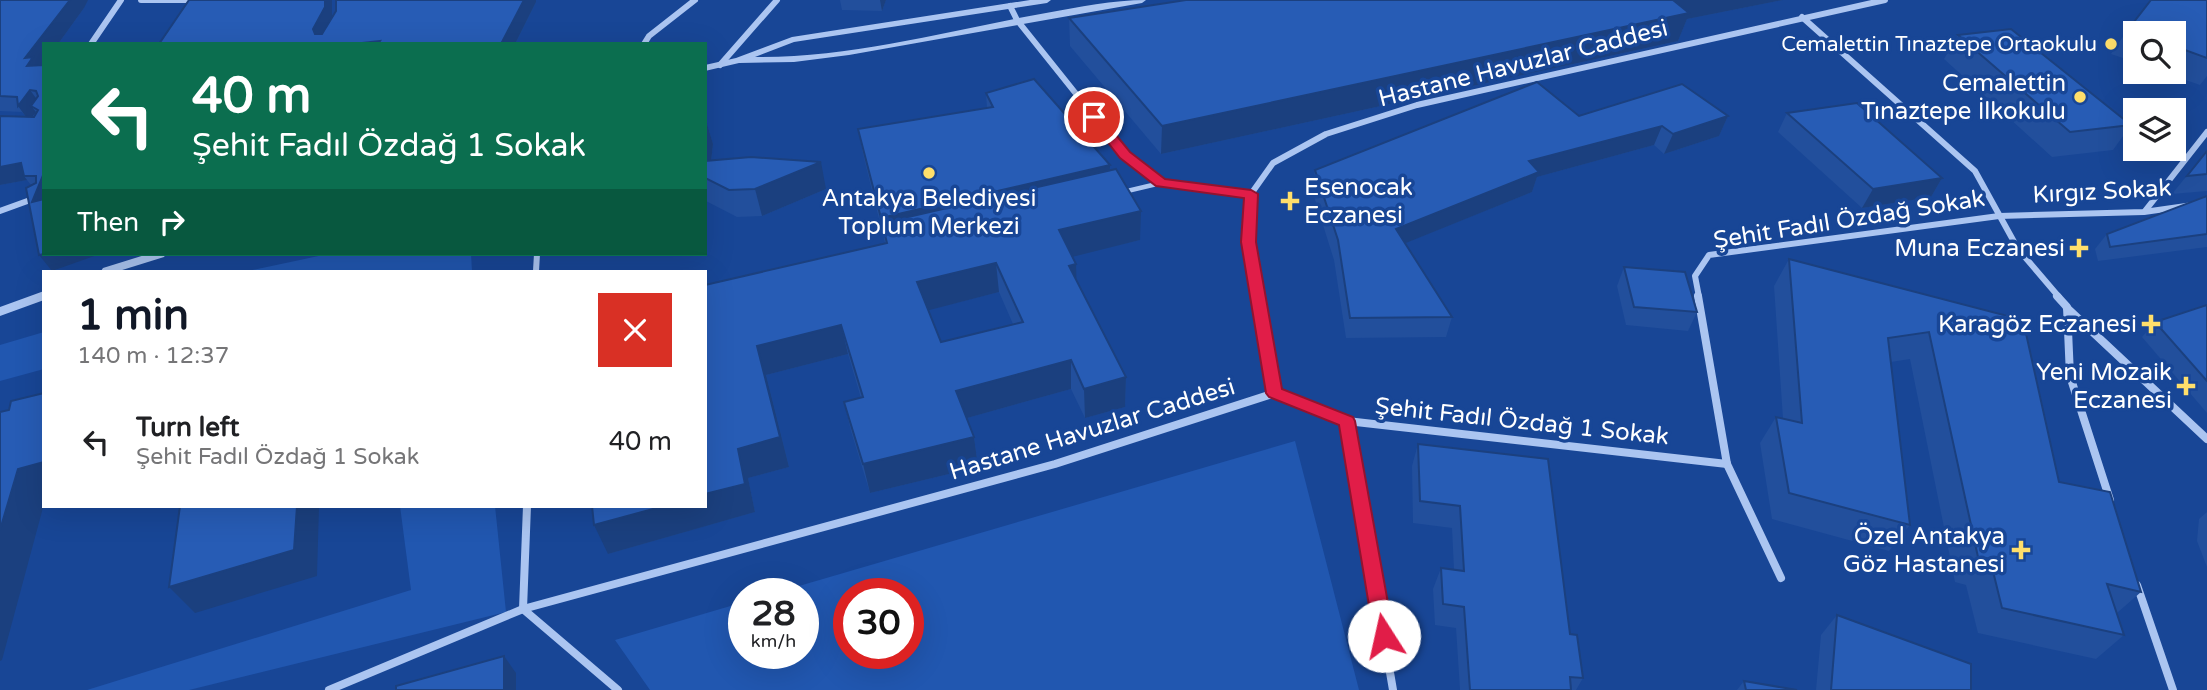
<!DOCTYPE html>
<html lang="en">
<head>
<meta charset="utf-8">
<style>
  :root { --surface:#fff; --page:#f2f2f2; --text:#202124; --muted:#757577; --accent:#111827 }
  body { margin:0; font-family:"Varela Round",sans-serif; background:var(--page); color:var(--text); height:100vh; display:flex; flex-direction:column; font-size:26px; white-space:nowrap }
  * { box-sizing:border-box; margin:0 }
  p { font-size:23px; color:var(--muted) }
  .icon { flex:none; width:38px; height:38px; fill:none; stroke:currentColor; stroke-width:2; stroke-linecap:round; stroke-linejoin:round }
  .map { position:relative; flex:1; overflow:hidden }
  .side { position:absolute; left:42px; top:270px; width:665px; height:238px; display:flex; flex-direction:column; background:var(--surface); border-radius:0px; box-shadow:0 7px 28px #0002 }
  .side>* { flex:none }
  .hud { position:absolute; left:42px; top:42px; width:665px; height:214px; border-radius:0px; box-shadow:0 7px 28px #0002; background:#0b6e4f; color:#fff; overflow:hidden }
  .tools { position:absolute; left:2123px; top:21px; display:grid; gap:14px }
  .tools a { display:grid; place-items:center; width:63px; height:63px; border-radius:0px; background:var(--surface); box-shadow:0 7px 28px #0002; font-size:35px }
  .speed { position:absolute; left:728px; top:578px; display:flex; gap:14px; font-size:35px; font-weight:700; text-align:center }
  .speed>* { display:grid; place-content:center; width:91px; height:91px; border-radius:50%; background:var(--surface); box-shadow:0 7px 28px #0002; line-height:1 }
  .speed small { font-size:18px; font-weight:400 }
  .speed .limit { border:10px solid #d22; background:#fff; color:#111 }
  .pin { position:absolute; display:grid; place-items:center; width:60px; height:60px; color:#fff; margin:-30px; border:4px solid #fff; border-radius:50%; box-shadow:0 2px 7px #0007 }
  .me { position:absolute; width:77px; margin:-38px; rotate:350deg; stroke-linejoin:round; filter:drop-shadow(0 0 5px #0008) }
  .turn { display:flex; align-items:center; gap:24px; height:147px; padding:0 35px; font-size:32px }
  .turn .icon { width:91px; height:91px; stroke-width:2.5 }
  .turn b { display:block; font-size:49px; line-height:60px }
  .then { display:flex; align-items:center; height:66px; padding:0 35px; background:#0003; gap:14px; font-size:26px }
  .round { display:grid; place-items:center; flex:none; width:74px; height:74px; border-radius:0px; background:var(--page) }
  .headline { display:flex; align-items:center; justify-content:space-between; height:119px; padding:0 35px }
  h1 { font-size:42px; font-weight:700; line-height:52px; color:var(--accent) }
  ul { padding:0; list-style:none }
  li { display:flex; align-items:center; gap:21px; height:105px; padding:0 35px }
  li div { flex:1 }
  li b { display:block; font-size:26px }
  li em { font-style:normal }
  .map>svg:first-child { display:block }
  .green { fill:#2157b0; fill-rule:evenodd }
  .lines { fill:none; stroke-linecap:round; stroke-linejoin:round }
  .service { stroke:#abc5f1; stroke-width:4.5 }
  .minor-far1 { stroke:#abc5f1; stroke-width:6 }
  .minor { stroke:#abc5f1; stroke-width:8 }
  .tertiary { fill:#abc5f1; fill-rule:evenodd }
  .wall { fill:#224f9c; fill-rule:evenodd }
  .shaded-wall { fill:#1b407f }
  .building { fill:#275cb5; stroke:#1b407f; stroke-width:2; fill-rule:evenodd }
  .route { fill:#e11d48; stroke:#92132f; stroke-width:2 }
  .poi-dot { fill:#ffdf6b; stroke:#184696; stroke-width:2.5 }
  .labels { text-anchor:middle; stroke-width:7; stroke-linejoin:round; paint-order:stroke }
  .far-poi-label { font-size:21px; fill:#fff; stroke:#184696; text-anchor:end }
  .street-label { font-size:24px; fill:#fff; stroke:#184696 }
  .poi-label { font-size:24px; fill:#fff; stroke:#184696; text-anchor:end }
</style>
</head>
<body>
<div class="map">
<svg width="2207" height="690" viewBox="0 0 2207 690">
  <rect width="100%" height="100%" fill="#184696"/>
  <g class="green">
    <polygon points="328,254 471,254 472,271 248,271"/>
    <polygon points="44,332 44,369 0,381 0,345"/>
    <path d="M1295 441 1359 690H650L615 640 744 602V653H803V593H775ZM849 593H908V653H849Z"/>
    <polygon points="400,506 495,506 506,612 189,690 87,690 411,590"/>
  </g>
  <g class="lines">
    <polyline class="service" points="1123,192 1161,183"/>
    <g class="minor-far1">
      <polyline points="141,0 196,0"/>
      <polyline points="1010,6 1017,20 1125,155 1161,183 1251,194"/>
      <polyline points="1802,17 1975,171 2018,249 2059,297"/>
      <polyline points="91,44 121,0"/>
      <polyline points="644,44 649,36 695,0"/>
      <polyline points="720,65 777,0"/>
      <polyline points="0,211 44,195"/>
      <polyline points="2145,211 2207,132"/>
      <polyline points="536,271 537,254"/>
      <polyline points="1258,297 1248,242 1251,194 1273,163 1326,134 1417,105 1885,0"/>
      <polyline points="1699,297 1695,276 1709,255 1999,216 2144,212 2207,203"/>
    </g>
    <g class="minor">
      <polyline points="1698,296 1727,464 1781,578"/>
      <polyline points="2057,296 2067,307 2070,376 2110,500"/>
      <polyline points="2067,308 2207,439"/>
      <polyline points="1275,393 1347,421 1727,464"/>
      <polyline points="1347,421 1393,690"/>
      <polyline points="2137,585 2173,690"/>
      <polyline points="523,609 618,690"/>
      <polyline points="523,609 527,506"/>
      <polyline points="329,690 523,609 1055,464 1275,393 1258,296"/>
    </g>
    <g class="tertiary">
      <path d="M1030 0H1051L1047 3 794 42 755 57C853 58 950 30 1046 13 1079 7 1113 0 1146 0L1142 3 849 55 794 62 739 63 705 71V65L736 58 792 37Z"/>
      <polygon points="148,254 166,254 164,257 119,271 101,271 103,268"/>
      <polygon points="44,291 44,300 0,316 0,307"/>
    </g>
  </g>
  <g class="wall">
    <polygon points="0,0 84,8 58,44 44,44 44,63 42,65 52,271 31,185 27,180 0,185 0,116 26,117 22,112 0,111"/>
    <polygon points="189,0 332,0 332,16 536,2 515,44 159,44"/>
    <polygon points="840,0 886,0 882,11 842,10"/>
    <polygon points="1186,0 1783,0 1687,19 1678,41 1161,154 1070,46 1069,18"/>
    <polygon points="2207,0 2207,76 2200,85 2162,72 2174,72 2174,33 2135,33 2135,62 2111,54 2127,31"/>
    <polygon points="1958,35 2131,125 2113,150 2052,157 1944,59"/>
    <path d="M986 93 1110 165 1109 171 1140 240 1072 256 1077 281 1126 377 1125 407 1085 418 1071 389 967 418 974 437 978 467 870 493 851 431 844 402 861 398 848 354 766 375 789 467 748 478 755 512 608 554 705 285 885 243 863 154 858 129 987 108ZM999 292 1013 324 941 342 928 310Z"/>
    <polygon points="1787,113 1942,178 1931,197 1862,208 1778,132"/>
    <polygon points="1579,116 1728,116 1719,136 1664,154 1654,145 1537,177 1532,192 1405,243 1452,317 1446,337 1346,338 1334,260 1312,190 1315,170"/>
    <polygon points="705,117 713,144 711,161 826,189 762,216 737,217 706,201 705,207"/>
    <polygon points="2207,151 2207,191 2172,194"/>
    <polygon points="2207,196 2207,247 2098,261 2095,249 2107,234"/>
    <polygon points="1789,259 2023,320 2059,482 2141,592 2117,613 2124,635 2096,659 1978,633 1966,585 1955,582 1910,359 1891,362 1910,525 1889,551 1772,519 1760,443 1776,417 1783,419 1774,286"/>
    <polygon points="1624,267 1697,312 1688,331 1626,325 1617,286"/>
    <polygon points="2207,305 2207,413 2142,337 2155,322"/>
    <polygon points="1418,444 1570,634 1583,678 1576,690 1460,690 1456,628 1435,625 1433,589 1441,568 1454,570 1452,528 1413,523 1412,466"/>
    <polygon points="2207,512 2207,567 2197,541 2199,519"/>
    <polygon points="1837,615 1971,690 1816,690 1821,635"/>
    <polygon points="1744,681 1797,690 1737,690"/>
  </g>
  <g class="shaded-wall">
    <polygon points="70,0 88,0 84,8 58,44 44,44 44,63 40,67 27,66 25,58"/>
    <polygon points="325,0 332,0 332,22 321,44 313,29"/>
    <polygon points="524,0 536,0 536,2 515,44 501,44"/>
    <polygon points="880,0 886,0 882,11"/>
    <polygon points="1668,0 1783,0 1687,19 1678,41 1161,154 1162,126"/>
    <polygon points="30,90 41,105 31,106 36,112 29,121 18,106"/>
    <polygon points="1728,116 1719,136 1664,154 1673,134"/>
    <polygon points="705,117 713,144 709,179 705,178"/>
    <polygon points="1662,126 1654,145 1537,177 1532,192 1391,249 1396,229 1529,161"/>
    <polygon points="821,162 826,189 762,216 755,189"/>
    <polygon points="21,163 24,176 27,180 0,185 0,167"/>
    <polygon points="1110,165 1109,190 882,223 885,243 881,218"/>
    <polygon points="44,173 44,217 32,202"/>
    <polygon points="1942,178 1931,197 1862,208 1873,189"/>
    <polygon points="1141,211 1140,240 1060,260 1059,230"/>
    <polygon points="44,254 100,254 52,271 39,255"/>
    <polygon points="996,263 999,292 922,312 917,282"/>
    <polygon points="1076,264 1077,294 1069,266"/>
    <polygon points="841,325 848,354 766,375 789,467 748,478 755,512 608,554 594,525 664,506 705,506 705,494 738,449 757,346"/>
    <polygon points="1071,360 1071,389 960,420 956,391"/>
    <polygon points="1126,377 1125,407 1085,418 1084,389"/>
    <polygon points="974,437 978,467 870,493 863,464"/>
    <polygon points="44,462 44,504 2,660 0,661 0,530 18,469"/>
    <polygon points="297,506 319,506 317,576 195,613 169,587"/>
    <polygon points="504,656 516,673 516,690 504,690"/>
  </g>
  <g class="building">
    <polygon points="0,0 70,0 25,58 33,57 27,66 44,65 44,173 32,202 44,199 44,254 39,255 26,188 36,183 36,176 24,176 21,163 0,167 0,116 34,117 38,110 31,106 38,96 36,91 30,90 18,106 17,97 0,96"/>
    <polygon points="189,0 325,0 325,7 313,29 315,34 322,34 336,11 336,0 524,0 501,44 378,44 380,41 353,44 159,44"/>
    <polygon points="1186,0 1673,0 1689,13 1162,126 1069,18"/>
    <polygon points="2151,0 2207,0 2207,58 2174,46 2174,33 2135,33 2127,31"/>
    <polygon points="2011,29 2131,125 2070,132 1958,35"/>
    <polygon points="1034,79 1110,165 881,218 858,129 993,107 986,93"/>
    <polygon points="1537,82 1579,116 1682,84 1728,116 1673,134 1662,126 1529,161 1539,172 1396,229 1452,317 1350,318 1338,240 1315,170"/>
    <polygon points="1857,103 1942,178 1873,189 1787,113"/>
    <polygon points="2207,151 2207,174 2187,176"/>
    <polygon points="751,157 821,162 755,189 729,190 705,178 705,161"/>
    <path d="M1116 169 1141 211 1059 230 1076 264 1069 266 1126 377 1084 389 1071 360 956 391 974 437 863 464 844 402 863 397 841 325 757 346 780 437 738 449 745 484 705 494V285L887 243 882 223ZM996 263 1023 322 941 342 917 282Z"/>
    <polygon points="2207,196 2207,234 2110,247 2107,234"/>
    <polygon points="1789,259 2023,320 2059,482 2110,492 2141,592 2107,584 2124,635 2002,608 1990,559 1978,557 1929,332 1888,338 1910,525 1789,493 1776,417 1802,423"/>
    <polygon points="1624,267 1685,272 1697,312 1634,307"/>
    <polygon points="2207,305 2207,381 2155,322"/>
    <polygon points="44,393 44,462 18,469 0,530 0,412 9,410 11,401"/>
    <polygon points="1418,444 1548,459 1570,634 1577,635 1583,678 1570,677 1571,690 1470,690 1464,607 1443,604 1441,568 1464,571 1460,506 1420,501"/>
    <polygon points="180,506 297,506 294,550 169,587"/>
    <polygon points="592,506 664,506 594,525"/>
    <polygon points="1837,615 1971,664 1971,690 1831,690"/>
    <polygon points="504,656 504,690 396,690 396,686"/>
    <polygon points="1744,681 1797,690 1746,690"/>
  </g>
  <polygon class="route" points="1094,113 1099,114 1130,152 1165,179 1251,190 1258,194 1256,242 1282,389 1353,417 1355,421 1394,636 1391,642 1384,645 1377,642 1374,636 1339,425 1269,397 1266,393 1241,242 1244,198 1156,186 1120,158 1088,117"/>
  <g class="poi-dot">
    <circle cx="2111" cy="44" r="7"/>
    <circle cx="2080" cy="97" r="7"/>
    <circle cx="929" cy="173" r="7"/>
    <path d="M1286.5 190.5h7v7h7v7h-7v7h-7v-7h-7v-7h7z"/>
    <path d="M2075.5 237.5h7v7h7v7h-7v7h-7v-7h-7v-7h7z"/>
    <path d="M2147.5 313.5h7v7h7v7h-7v7h-7v-7h-7v-7h7z"/>
    <path d="M2182.5 375.5h7v7h7v7h-7v7h-7v-7h-7v-7h7z"/>
    <path d="M2017.5 539.5h7v7h7v7h-7v7h-7v-7h-7v-7h7z"/>
  </g>
  <g class="labels">
    <g class="far-poi-label">
      <text x="2097" y="51">Cemalettin Tınaztepe Ortaokulu</text>
    </g>
    <g class="street-label">
      <text transform="translate(1523 63) rotate(-14)" y="8">Hastane Havuzlar Caddesi</text>
      <text transform="translate(2102 191) rotate(-3)" y="8">Kırgız Sokak</text>
      <text transform="translate(1849 219) rotate(-9)" y="8">Şehit Fadıl Özdağ Sokak</text>
      <text transform="translate(1522 421) rotate(6)" y="8">Şehit Fadıl Özdağ 1 Sokak</text>
      <text transform="translate(1092 429) rotate(-17)" y="8">Hastane Havuzlar Caddesi</text>
    </g>
    <g class="poi-label">
      <text x="2066" y="91">Cemalettin<tspan x="2066" dy="28">Tınaztepe İlkokulu</tspan></text>
      <text x="1304" y="195" text-anchor="start">Esenocak<tspan x="1304" dy="28">Eczanesi</tspan></text>
      <text x="929" y="206" text-anchor="middle">Antakya Belediyesi<tspan x="929" dy="28">Toplum Merkezi</tspan></text>
      <text x="2065" y="256">Muna Eczanesi</text>
      <text x="2137" y="332">Karagöz Eczanesi</text>
      <text x="2172" y="380">Yeni Mozaik<tspan x="2172" dy="28">Eczanesi</tspan></text>
      <text x="2005" y="544">Özel Antakya<tspan x="2005" dy="28">Göz Hastanesi</tspan></text>
    </g>
  </g>
</svg>
<div class="tools">
<a><svg class="icon" aria-label="search" viewBox="0 0 24 24"><circle cx="10" cy="10" r="6"/><path d="M15 15l6 6"/></svg></a>
<a><svg class="icon" aria-label="layers" viewBox="0 0 24 24"><path d="M12 4l9 5-9 5-9-5zM3 14l9 5 9-5"/></svg></a>
</div>
<div class="speed"><div>28<small>km/h</small></div><div class="limit">30</div></div>
<div class="pin" style="left:1094px;top:117px;background:#d93025"><svg class="icon" aria-label="arrive" viewBox="0 0 24 24"><path d="M6 21V4h12l-3 4 3 4H6"/></svg></div>
<svg class="me" style="left:1384px;top:636px" viewBox="-20 -20 40 40"><circle r="19" fill="#fff"/><path d="M0-13L10 11 0 6-10 11z" fill="#e11d48"/></svg>
<div class="hud">
<div class="turn"><svg class="icon" aria-label="left" viewBox="0 0 24 24"><path d="M17 20v-9H6M10 6l-5 5 5 5"/></svg><div><b>40 m</b>Şehit Fadıl Özdağ 1 Sokak</div></div>
<div class="then">Then<svg class="icon" aria-label="right" viewBox="0 0 24 24"><path d="M7 20v-9h11M14 6l5 5-5 5"/></svg></div>
</div>
<section class="side">
<div class="headline"><div><h1>1 min</h1><p>140 m · 12:37</p></div><a class="round" style="background:#d93025;color:#fff"><svg class="icon" aria-label="close" viewBox="0 0 24 24"><path d="M6 6l12 12M18 6L6 18"/></svg></a></div>
<ul>
<li><svg class="icon" aria-label="left" viewBox="0 0 24 24"><path d="M17 20v-9H6M10 6l-5 5 5 5"/></svg><div><b>Turn left</b><p>Şehit Fadıl Özdağ 1 Sokak</p></div><em>40 m</em></li>
</ul>
</section>
</div>
</body>
</html>
